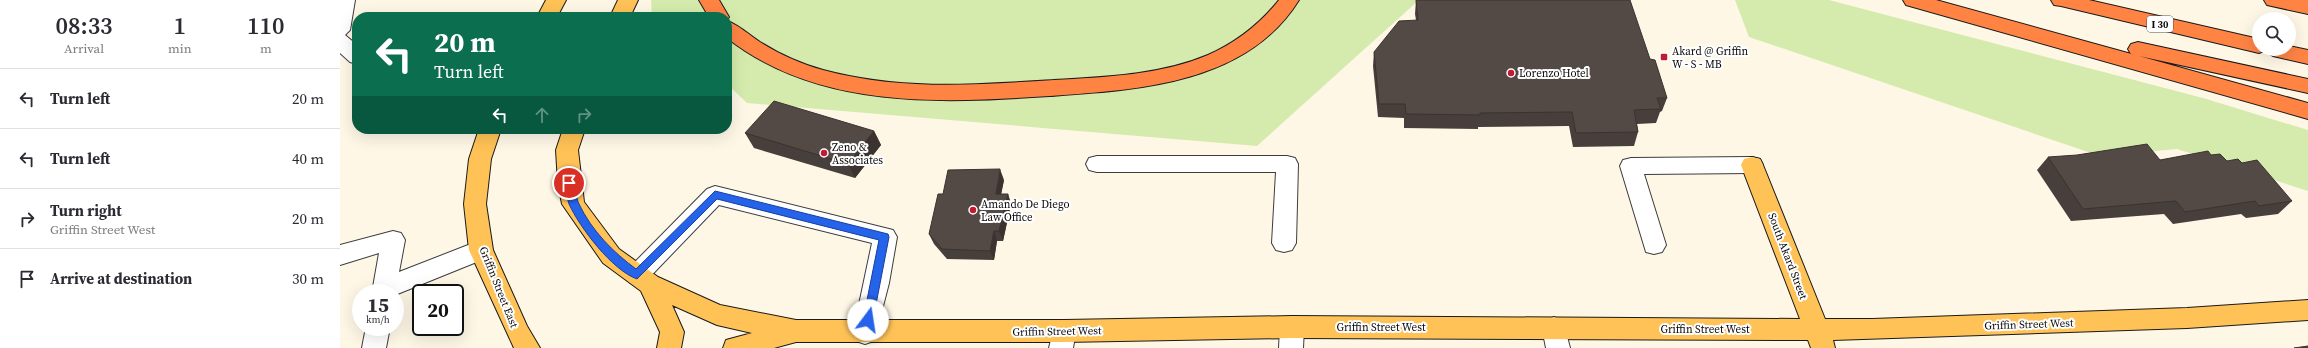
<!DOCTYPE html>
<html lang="en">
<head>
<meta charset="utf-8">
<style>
  :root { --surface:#fff; --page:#f7f7f7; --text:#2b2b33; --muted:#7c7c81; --line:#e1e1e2 }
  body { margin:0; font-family:"Source Serif 4",serif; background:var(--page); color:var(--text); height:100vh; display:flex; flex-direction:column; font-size:15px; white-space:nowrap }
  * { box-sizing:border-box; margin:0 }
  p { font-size:13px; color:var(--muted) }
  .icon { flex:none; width:22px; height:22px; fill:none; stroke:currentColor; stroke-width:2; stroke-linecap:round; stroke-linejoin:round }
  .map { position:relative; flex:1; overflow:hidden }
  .details { display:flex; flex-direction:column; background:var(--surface); width:340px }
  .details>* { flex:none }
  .top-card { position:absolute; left:12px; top:12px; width:380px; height:122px; border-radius:16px; box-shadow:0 4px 16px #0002; background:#0b6e4f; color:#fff; overflow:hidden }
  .fabs { position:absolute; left:1912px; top:12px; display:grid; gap:8px }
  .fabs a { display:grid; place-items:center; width:44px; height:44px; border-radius:50%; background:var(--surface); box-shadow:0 4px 16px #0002; font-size:20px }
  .speed { position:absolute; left:12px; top:284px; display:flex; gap:8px; font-size:20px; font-weight:700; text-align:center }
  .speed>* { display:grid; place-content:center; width:52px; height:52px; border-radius:50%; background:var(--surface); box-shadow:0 4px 16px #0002; line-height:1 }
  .speed small { font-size:10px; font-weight:400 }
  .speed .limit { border:2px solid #111; border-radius:6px; background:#fff; color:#111 }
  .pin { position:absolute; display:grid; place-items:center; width:34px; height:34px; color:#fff; margin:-17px; border:2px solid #fff; border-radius:50%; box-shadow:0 1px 4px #0007 }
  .me { position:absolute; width:44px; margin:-22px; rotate:14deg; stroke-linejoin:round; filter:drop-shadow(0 0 3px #0008) }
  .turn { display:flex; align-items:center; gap:14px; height:84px; padding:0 16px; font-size:18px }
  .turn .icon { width:52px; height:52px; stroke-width:2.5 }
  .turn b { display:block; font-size:28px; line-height:34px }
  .lanes { display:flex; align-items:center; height:38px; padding:0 16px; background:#0003; justify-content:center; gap:20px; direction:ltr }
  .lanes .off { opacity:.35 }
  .eta { display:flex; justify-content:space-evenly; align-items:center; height:68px; text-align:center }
  .eta b { font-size:24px; font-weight:600; line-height:28px }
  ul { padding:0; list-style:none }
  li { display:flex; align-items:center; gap:12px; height:60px; padding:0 16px; border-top:1px solid var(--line) }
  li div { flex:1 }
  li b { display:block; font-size:15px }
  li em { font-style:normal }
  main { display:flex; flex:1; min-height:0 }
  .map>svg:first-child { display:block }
  .green { fill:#d5ebad }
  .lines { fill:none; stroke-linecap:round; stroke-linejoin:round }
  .minor-casing { stroke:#3c3c3c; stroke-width:2 }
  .major-casing { stroke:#1a1a1a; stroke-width:2 }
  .highway-casing { stroke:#1a1a1a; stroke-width:2 }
  .minor { fill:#fff; fill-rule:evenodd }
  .major { fill:#ffc256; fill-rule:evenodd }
  .highway { fill:#ff8444; fill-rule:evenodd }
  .wall { fill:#473f3b }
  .shaded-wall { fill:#3a3330 }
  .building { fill:#534945; stroke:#3a3330 }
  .route { fill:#2563eb; stroke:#184099 }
  .poi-dot { fill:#c21935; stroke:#fff; stroke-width:1.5 }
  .labels { text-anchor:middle; stroke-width:4; stroke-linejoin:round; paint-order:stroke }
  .shield { fill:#fff; stroke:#535353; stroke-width:1 }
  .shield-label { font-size:10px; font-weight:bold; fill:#090909 }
  .poi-label { font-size:11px; fill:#090909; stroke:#fff; text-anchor:start }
  .street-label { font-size:11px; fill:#090909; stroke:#fff }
</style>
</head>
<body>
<main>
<section class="details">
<div class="eta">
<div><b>08:33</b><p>Arrival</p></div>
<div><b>1</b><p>min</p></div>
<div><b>110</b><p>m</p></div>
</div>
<ul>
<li><svg class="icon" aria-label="left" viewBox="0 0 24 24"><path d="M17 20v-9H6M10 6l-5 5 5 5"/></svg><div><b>Turn left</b></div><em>20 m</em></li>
<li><svg class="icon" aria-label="left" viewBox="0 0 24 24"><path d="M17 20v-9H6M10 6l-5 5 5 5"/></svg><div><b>Turn left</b></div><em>40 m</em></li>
<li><svg class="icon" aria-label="right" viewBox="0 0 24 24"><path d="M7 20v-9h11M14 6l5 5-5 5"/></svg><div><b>Turn right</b><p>Griffin Street West</p></div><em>20 m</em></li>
<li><svg class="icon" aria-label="arrive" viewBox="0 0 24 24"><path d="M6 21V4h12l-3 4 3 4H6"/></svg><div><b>Arrive at destination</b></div><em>30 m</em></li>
</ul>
</section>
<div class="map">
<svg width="1968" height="348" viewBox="0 0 1968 348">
  <rect width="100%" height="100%" fill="#fff7e6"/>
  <g class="green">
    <polygon points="311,0 1079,0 917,146 407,103 387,84 387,17 312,17"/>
    <polygon points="1395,0 1489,0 1863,98 1968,130 1968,191 1837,149 1760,156 1409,37"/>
  </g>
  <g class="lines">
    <g class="minor-casing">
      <g id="minor">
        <polygon points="0,0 15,0 10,30 5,35 17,45 17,64 10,62 0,53"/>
        <polygon points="757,156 947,156 955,158 958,164 956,243 952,250 944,252 936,250 932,243 936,172 757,172 749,170 746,164 749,158"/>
        <polygon points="1412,157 1420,159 1423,165 1420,171 1412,173 1304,174 1326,245 1322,252 1314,254 1306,252 1280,166 1283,160 1291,158"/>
        <polygon points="375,186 553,230 557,237 549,283 534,341 525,344 516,341 513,333 532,243 379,205 305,282 297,285 289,282 285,275 289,268 367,189"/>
        <polygon points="53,231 61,233 65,240 59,272 141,240 149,243 153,250 149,257 55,295 55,293 32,293 39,253 0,265 0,245"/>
        <polygon points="952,316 961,320 964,327 963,348 939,348 940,327 943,320"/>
        <polygon points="1214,317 1223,321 1230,348 1206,348 1202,328 1205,321"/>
        <polygon points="724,320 733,323 736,331 733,348 709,348 715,323"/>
        <polygon points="26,327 50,327 46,348 22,348"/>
      </g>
    </g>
    <g class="major-casing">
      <g id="major">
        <polygon points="206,0 226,0 217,17 197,17"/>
        <polygon points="278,0 298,0 290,17 270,17"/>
        <polygon points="139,129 161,129 151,159 146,204 153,250 187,326 200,348 174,348 129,250 124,204 129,159"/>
        <polygon points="223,129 245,129 238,150 244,202 279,249 318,277 380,305 456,320 724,320 952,316 1460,319 1401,165 1404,159 1412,157 1420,159 1423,165 1485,319 1532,319 1847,308 1968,300 1968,320 1847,328 1493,340 1495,348 1471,348 1468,340 952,338 724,342 456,342 434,348 383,348 386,340 412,333 377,325 332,305 344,332 341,348 317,348 320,332 301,291 263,263 222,204 218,183 216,150"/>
      </g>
    </g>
    <g class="highway-casing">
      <g id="highway">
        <polygon points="359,0 379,0 389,17 387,20 387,17 369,17"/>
        <path d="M939 0H959C907 84 798 90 710 96 601 103 479 110 387 38V21C399 25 409 35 420 42 439 54 461 64 483 70 562 91 634 85 714 80 765 77 821 75 868 55 897 42 919 25 939 0Z"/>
        <polygon points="1563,0 1596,0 1795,55 1791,54 1788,49 1791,44 1798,42 1968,79 1968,93 1799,56 1968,103 1968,119 1566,5"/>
        <polygon points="1711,0 1749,0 1919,39 1919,49 1949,49 1949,46 1968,50 1968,64 1933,56 1924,51 1919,53 1721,6 1714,5"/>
        <polygon points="1924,0 1968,0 1968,14 1927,5"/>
      </g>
    </g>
    <use href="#minor" class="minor"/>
    <use href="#major" class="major"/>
    <use href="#highway" class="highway"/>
  </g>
  <g class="wall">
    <polygon points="1076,0 1310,59 1327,98 1322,111 1320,112 1316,123 1297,124 1298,132 1294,146 1233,147 1229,126 1138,127 1138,129 1064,128 1064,118 1038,117 1033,66 1034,52 1076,20 1075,14"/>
    <polygon points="534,131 541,145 515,178 414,148 405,133"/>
    <polygon points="1871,155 1887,161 1952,201 1938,214 1906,218 1901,214 1833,224 1824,214 1731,221 1697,170 1708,157 1820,160"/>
    <polygon points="664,180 661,194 668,194 671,204 663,241 657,241 654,260 607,259 594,244 589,234"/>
  </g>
  <g class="shaded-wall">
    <polygon points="534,131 541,145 515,178 508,164"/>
    <polygon points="660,169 664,180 659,205 656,194"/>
    <polygon points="668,194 671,204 663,241 659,231"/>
    <polygon points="654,231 657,241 654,260 650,251"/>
  </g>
  <g class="building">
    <polygon points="1076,0 1290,0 1310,59 1315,60 1327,98 1317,98 1321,109 1294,110 1298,132 1236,133 1232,112 1140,113 1140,115 1066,114 1065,104 1039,104 1034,52 1059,21 1078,20"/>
    <polygon points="434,101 534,131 508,164 405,133"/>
    <polygon points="1807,144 1820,160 1868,151 1871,155 1880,154 1887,161 1898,159 1902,163 1917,160 1952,201 1919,206 1915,201 1845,212 1836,201 1743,209 1708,157 1737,155"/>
    <polygon points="660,169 656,194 668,194 659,231 654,231 650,251 602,249 589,234 598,194 603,194 608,170"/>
    <polygon points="1968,346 1968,348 1954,348"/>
  </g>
  <path class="route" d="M229 180C237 182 235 197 239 204 252 231 273 252 296 269L375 191 548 234 549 237 533 320 528 325 523 320 539 240 377 199 297 279C272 270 240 228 229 204 227 198 226 190 224 183Z"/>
  <g class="poi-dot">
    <rect x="1320" y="53" width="8" height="8" rx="2"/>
    <circle cx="1171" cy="73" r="4"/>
    <circle cx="484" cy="153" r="4"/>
    <circle cx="633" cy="210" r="4"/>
  </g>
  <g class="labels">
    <rect class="shield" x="1807" y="16" width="26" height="16" rx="3"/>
    <g class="shield-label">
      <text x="1820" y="28">I 30</text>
    </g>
    <g class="poi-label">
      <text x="1332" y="55">Akard @ Griffin<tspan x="1332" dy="13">W - S - MB</tspan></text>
      <text x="1179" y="77">Lorenzo Hotel</text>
      <text x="492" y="151">Zeno &amp;<tspan x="492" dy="13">Associates</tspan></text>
      <text x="641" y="208">Amando De Diego<tspan x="641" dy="13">Law Office</tspan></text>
    </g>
    <g class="street-label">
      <text transform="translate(1448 256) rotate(69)" y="4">South Akard Street</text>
      <text transform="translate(159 287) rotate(68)" y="4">Griffin Street East</text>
      <text transform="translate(1689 324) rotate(-2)" y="4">Griffin Street West</text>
      <text x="1041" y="331">Griffin Street West</text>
      <text x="1365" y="333">Griffin Street West</text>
      <text transform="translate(717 331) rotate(-1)" y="4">Griffin Street West</text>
    </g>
  </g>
</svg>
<div class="fabs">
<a><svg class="icon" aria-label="search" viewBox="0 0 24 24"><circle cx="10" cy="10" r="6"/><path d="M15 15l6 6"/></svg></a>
</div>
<div class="speed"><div>15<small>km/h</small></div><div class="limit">20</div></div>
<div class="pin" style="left:229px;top:183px;background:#d93025"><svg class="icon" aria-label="arrive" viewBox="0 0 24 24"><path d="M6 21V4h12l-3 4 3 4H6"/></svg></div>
<svg class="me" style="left:528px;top:320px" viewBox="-20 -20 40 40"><circle r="19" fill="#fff"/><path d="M0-13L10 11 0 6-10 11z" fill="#2563eb"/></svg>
<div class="top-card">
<div class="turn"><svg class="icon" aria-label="left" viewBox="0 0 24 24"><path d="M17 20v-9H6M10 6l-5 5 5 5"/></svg><div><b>20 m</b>Turn left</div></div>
<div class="lanes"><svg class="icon" aria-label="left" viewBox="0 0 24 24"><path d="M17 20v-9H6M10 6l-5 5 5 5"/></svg><svg class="icon off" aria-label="ahead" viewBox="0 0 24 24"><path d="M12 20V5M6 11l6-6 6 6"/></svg><svg class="icon off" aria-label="right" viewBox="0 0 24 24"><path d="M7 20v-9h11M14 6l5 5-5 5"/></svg></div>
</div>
</div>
</main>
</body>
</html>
